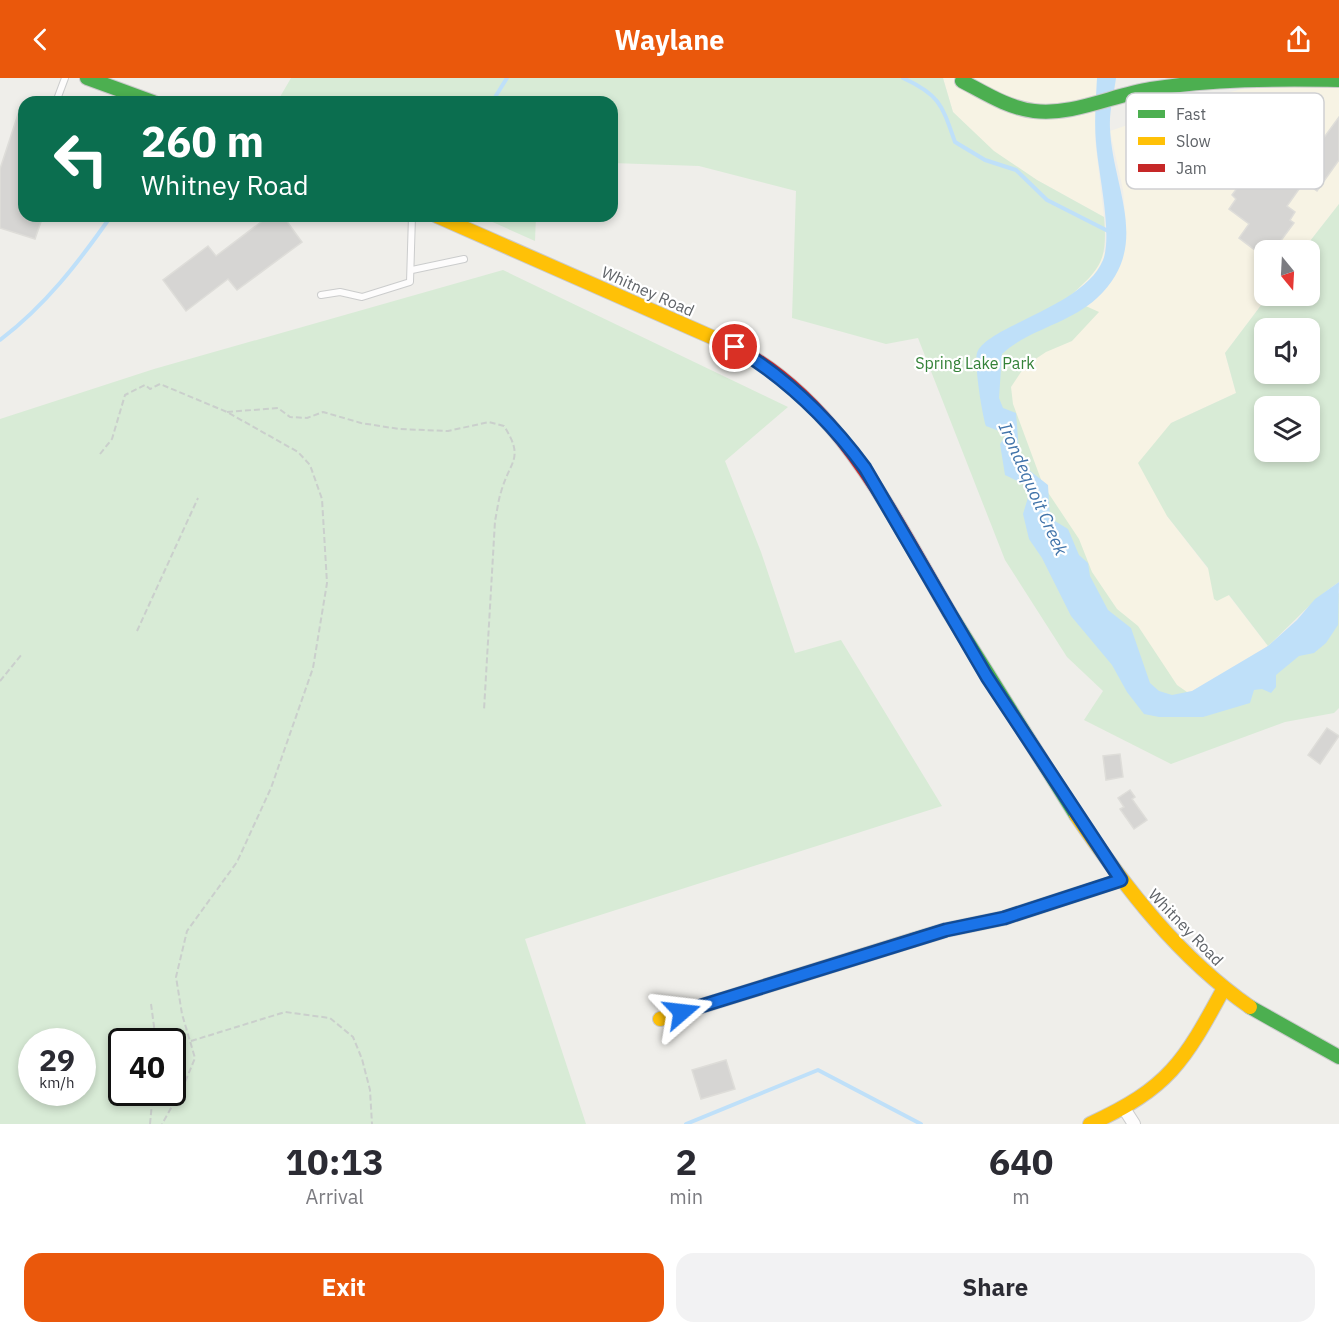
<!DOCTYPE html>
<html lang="en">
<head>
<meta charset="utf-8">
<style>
  :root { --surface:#fff; --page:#f2f2f3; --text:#2b2b33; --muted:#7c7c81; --accent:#ea580c }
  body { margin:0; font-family:"IBM Plex Sans",sans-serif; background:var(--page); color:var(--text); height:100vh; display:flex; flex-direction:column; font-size:22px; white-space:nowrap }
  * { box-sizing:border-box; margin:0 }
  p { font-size:20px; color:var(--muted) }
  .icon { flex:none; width:33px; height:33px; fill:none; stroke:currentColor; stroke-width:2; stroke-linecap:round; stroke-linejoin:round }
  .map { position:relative; height:1046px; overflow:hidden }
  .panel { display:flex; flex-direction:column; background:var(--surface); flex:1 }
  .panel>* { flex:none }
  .top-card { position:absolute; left:18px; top:18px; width:600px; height:126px; border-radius:18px; box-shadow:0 3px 9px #0003; background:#0b6e4f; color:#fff; overflow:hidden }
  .needle { width:39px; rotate:162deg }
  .controls { position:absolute; left:1254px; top:162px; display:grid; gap:12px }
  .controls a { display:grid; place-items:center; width:66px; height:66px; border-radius:12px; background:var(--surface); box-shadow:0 3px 9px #0003; font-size:30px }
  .speed { position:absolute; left:18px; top:950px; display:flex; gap:12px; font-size:30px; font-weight:700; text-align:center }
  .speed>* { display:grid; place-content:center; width:78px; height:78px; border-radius:50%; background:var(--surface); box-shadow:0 3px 9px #0003; line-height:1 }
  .speed small { font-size:15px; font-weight:400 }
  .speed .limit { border:3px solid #111; border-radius:9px; background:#fff; color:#111 }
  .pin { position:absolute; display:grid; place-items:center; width:51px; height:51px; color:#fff; margin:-26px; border:3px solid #fff; border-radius:50%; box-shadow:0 2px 6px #0007 }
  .me { position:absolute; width:66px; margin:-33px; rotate:73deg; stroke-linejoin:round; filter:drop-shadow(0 0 4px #0008) }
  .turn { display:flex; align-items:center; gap:21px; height:126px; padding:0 24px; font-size:27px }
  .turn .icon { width:78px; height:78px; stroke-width:2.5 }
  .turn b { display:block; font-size:42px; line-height:51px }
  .eta { display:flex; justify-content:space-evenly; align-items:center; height:102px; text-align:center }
  .eta b { font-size:36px; font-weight:700; line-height:42px }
  .action { display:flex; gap:12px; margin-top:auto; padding:12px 24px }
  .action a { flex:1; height:69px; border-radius:18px; background:var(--accent); color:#fff; font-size:24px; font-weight:700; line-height:69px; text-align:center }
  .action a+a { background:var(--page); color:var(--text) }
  header { display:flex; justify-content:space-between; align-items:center; height:78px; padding:0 24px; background:var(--accent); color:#fff; font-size:27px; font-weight:700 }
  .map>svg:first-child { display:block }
  .commercial { fill:#f7f3e4 }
  .green { fill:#d8ebd6; fill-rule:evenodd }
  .water { fill:#bfe0f9 }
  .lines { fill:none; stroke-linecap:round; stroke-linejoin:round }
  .stream { stroke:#bfe0f9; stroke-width:4 }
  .building { fill:#d6d5d3; stroke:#deddd9; stroke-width:1.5 }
  .lane-casing { stroke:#cbcccc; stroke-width:8 }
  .street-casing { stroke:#cbcccc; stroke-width:14 }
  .fast-casing { stroke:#cacacb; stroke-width:16 }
  .slow-casing { stroke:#cacacb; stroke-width:16 }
  .jam-casing { stroke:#cacacb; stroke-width:16 }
  .path { stroke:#cacfcc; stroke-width:2; stroke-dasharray:6 3; stroke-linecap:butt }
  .lane { stroke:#fdfcfc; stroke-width:6 }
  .street { stroke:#fdfcfc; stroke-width:12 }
  .fast { stroke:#4caf50; stroke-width:14 }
  .slow { stroke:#ffc107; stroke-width:14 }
  .jam { stroke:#c62828; stroke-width:14 }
  .route-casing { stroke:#114b97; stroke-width:15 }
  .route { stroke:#1a73e8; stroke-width:10 }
  .labels { text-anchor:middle; stroke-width:4.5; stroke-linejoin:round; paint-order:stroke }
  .street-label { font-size:16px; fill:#5f6368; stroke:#fff }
  .park-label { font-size:16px; fill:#348238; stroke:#fff }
  .water-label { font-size:18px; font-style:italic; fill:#4174aa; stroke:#fff }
  .key { fill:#fff; stroke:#cfd0d2; stroke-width:1.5 }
  .key-label { font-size:16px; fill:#5f6368 }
</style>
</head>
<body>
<header><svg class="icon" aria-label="back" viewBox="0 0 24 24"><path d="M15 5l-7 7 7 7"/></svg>Waylane<svg class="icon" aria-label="share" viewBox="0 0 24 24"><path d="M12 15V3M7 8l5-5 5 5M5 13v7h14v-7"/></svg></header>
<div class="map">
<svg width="1339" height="1046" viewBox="0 0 1339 1046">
  <rect width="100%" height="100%" fill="#efeeea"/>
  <g class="commercial">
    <polygon points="943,0 1097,0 1095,61 1104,139 1037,102 993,73 953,34"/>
    <polygon points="1339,0 1339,126 1303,172 1264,172 1264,218 1268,218 1225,275 1236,315 1171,345 1167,438 1268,568 1192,613 1172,617 1108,532 1032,393 1003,330 1000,306 1126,147 1123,112 1110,53 1203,21 1242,11 1302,8"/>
  </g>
  <g class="green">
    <path d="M291 0H943L953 34 994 73 1037 102 1104 139C1108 184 1100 191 1068 220L1099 234 1072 263 1046 274 1025 288 1011 309 1013 326 1043 407 1079 461 1092 494 1117 531 1138 548 1177 607 1197 621 1339 515V630L1334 635 1285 644 1171 686 1084 642 1103 613 1067 579 1005 482 918 260 886 266 792 240 796 113 699 88 612 85V24H277Z"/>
    <path d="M1339 126V504C1312 522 1292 546 1268 568L1229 517 1217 523 1214 521 1208 490 1167 438 1138 385 1171 345 1236 315 1225 275 1268 218H1310V172H1303ZM1264 250H1310V296H1264ZM1264 328H1310V374H1264Z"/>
    <polygon points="479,138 536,138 535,163"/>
    <path d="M503 192 788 329 725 383 761 474 795 575 841 562 942 728 525 861 586 1046H0V341L154 291ZM32 963H82V1014H32ZM122 963H172V1014H122Z"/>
  </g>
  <path class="water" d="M1097 0H1116C1114 16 1109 34 1110 50 1112 110 1153 168 1097 220 1069 246 1029 251 1002 276L999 320 1003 330 1016 335 1020 385 1048 407 1050 440 1068 451 1079 477 1088 485 1090 498 1108 532 1131 550 1150 605 1159 613 1172 617 1192 613 1268 568 1297 542 1315 521 1339 504 1338 547 1326 565 1314 575 1299 578 1276 597V609L1271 615 1262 611 1254 612 1250 625 1203 639H1159L1144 636 1127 614 1112 587 1071 538 1042 480 1029 461 1023 436 1030 413 1026 407 1005 397 1000 366 1005 359 1004 355 986 348C982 336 974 285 977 275 986 248 1084 229 1103 182 1113 157 1098 93 1096 64 1094 43 1096 21 1097 0Z"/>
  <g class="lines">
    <g class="stream">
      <path d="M903 0C940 17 942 27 955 64L985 82 1016 92 1047 122 1110 154"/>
      <polyline points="492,24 507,0"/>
      <path d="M0 262C45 228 79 184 111 138"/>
      <polyline points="686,1046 818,992 921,1046"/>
    </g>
  </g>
  <g class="building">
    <polygon points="22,24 24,138 43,138 35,161 0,150 0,91"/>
    <polygon points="1339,39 1339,82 1317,113 1304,104 1287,128 1295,134 1290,142 1294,145 1274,172 1264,172 1264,179 1239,160 1249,146 1229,131 1236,121 1232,117 1277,56 1299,72 1309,58 1320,65"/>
    <polygon points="269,138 283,138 302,164 237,212 228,201 186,233 163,202 208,168 216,178"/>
    <polygon points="1327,650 1339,658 1320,686 1308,677"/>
    <polygon points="1120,676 1123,699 1106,702 1103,678"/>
    <polygon points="1130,712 1135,719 1132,721 1147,742 1134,751 1120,731 1124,729 1118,720"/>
    <polygon points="726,982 735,1011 701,1021 692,992"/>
  </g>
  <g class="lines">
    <g class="lane-casing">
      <g id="lane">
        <polyline points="56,24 65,0"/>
        <polyline points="412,192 464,181"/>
        <polyline points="321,217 340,214 362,219 410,204 412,138"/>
      </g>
    </g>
    <g class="street-casing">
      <polyline id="street" points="1125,1032 1134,1046"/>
    </g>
    <g class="fast-casing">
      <g id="fast">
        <polyline points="87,0 153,24"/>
        <path d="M962 3C985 15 1008 30 1034 33 1072 38 1113 17 1151 11 1213 1 1276 1 1339 2"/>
        <polyline points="949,534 1076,737"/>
        <polyline points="913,862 946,852 1004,840 1121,802"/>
        <polyline points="1250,929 1339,979"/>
      </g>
    </g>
    <g class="slow-casing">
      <g id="slow">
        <polyline points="437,138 723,264"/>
        <path d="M1076 737C1125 809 1178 879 1250 929"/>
        <polyline points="660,941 913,862"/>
        <path d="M1090 1046C1169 1010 1184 984 1224 910"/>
      </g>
    </g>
    <g class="jam-casing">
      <path id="jam" d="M723 264C833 312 892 436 949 534"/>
    </g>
    <g class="path">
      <path d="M227 334 278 330 290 339 307 340 323 334 361 345 399 351 448 353 489 344 504 348C525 381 510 382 501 414 498 423 497 434 495 443L484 632"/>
      <polyline points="100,376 112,361 125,317 145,307 150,311 160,306 227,334 298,374 310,387 322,421 327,505 313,590 271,710 237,784 187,853 176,899 182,936 195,980 183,1009 162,1046"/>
      <polyline points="137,553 198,420"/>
      <polyline points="0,603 22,576"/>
      <polyline points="151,926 156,963"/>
      <polyline points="191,963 285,934 330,940 353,959 362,981 370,1012 372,1046"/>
      <polyline points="150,1046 153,1014"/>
    </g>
    <use href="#lane" class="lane"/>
    <use href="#street" class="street"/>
    <use href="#fast" class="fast"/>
    <use href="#slow" class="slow"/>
    <use href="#jam" class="jam"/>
  </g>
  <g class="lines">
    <g class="route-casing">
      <path id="route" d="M682 934 946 852 1004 840 1121 802 987 599 865 390C829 341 787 301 735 269"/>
    </g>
    <use href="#route" class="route"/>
  </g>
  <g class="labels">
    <g class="street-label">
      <text transform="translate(648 213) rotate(24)" y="6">Whitney Road</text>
      <text transform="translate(1186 849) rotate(46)" y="6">Whitney Road</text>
    </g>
    <g class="park-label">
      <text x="975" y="291">Spring Lake Park</text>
    </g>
    <g class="water-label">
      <text transform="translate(1033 411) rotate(66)" y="6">Irondequoit Creek</text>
    </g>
  </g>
  <rect x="1126" y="15" width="198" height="96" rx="9" class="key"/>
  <rect x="1138" y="32" width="27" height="8" fill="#4caf50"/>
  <rect x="1138" y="59" width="27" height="8" fill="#ffc107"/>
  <rect x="1138" y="86" width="27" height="8" fill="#c62828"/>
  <g class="key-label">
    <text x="1176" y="42">Fast</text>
    <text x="1176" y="69">Slow</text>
    <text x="1176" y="96">Jam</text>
  </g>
</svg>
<div class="controls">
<a><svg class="needle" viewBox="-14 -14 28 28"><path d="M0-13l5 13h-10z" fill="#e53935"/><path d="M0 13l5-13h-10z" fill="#7c7c81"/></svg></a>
<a><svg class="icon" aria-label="sound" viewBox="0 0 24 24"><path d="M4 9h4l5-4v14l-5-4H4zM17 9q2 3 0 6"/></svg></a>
<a><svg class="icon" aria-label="layers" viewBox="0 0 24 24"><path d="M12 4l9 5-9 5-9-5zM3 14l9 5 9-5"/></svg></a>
</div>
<div class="speed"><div>29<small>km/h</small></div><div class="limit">40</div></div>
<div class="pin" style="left:735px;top:269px;background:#d93025"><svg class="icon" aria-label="arrive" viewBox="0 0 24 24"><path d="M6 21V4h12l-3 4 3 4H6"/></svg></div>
<svg class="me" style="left:682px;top:934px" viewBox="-20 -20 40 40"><path d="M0-17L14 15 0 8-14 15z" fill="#1a73e8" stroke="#fff" stroke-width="4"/></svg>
<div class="top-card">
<div class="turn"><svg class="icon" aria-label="left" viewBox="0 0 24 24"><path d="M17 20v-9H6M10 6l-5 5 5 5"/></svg><div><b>260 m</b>Whitney Road</div></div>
</div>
</div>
<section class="panel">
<div class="eta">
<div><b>10:13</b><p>Arrival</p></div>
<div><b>2</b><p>min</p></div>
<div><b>640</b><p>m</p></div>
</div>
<div class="action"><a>Exit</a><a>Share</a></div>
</section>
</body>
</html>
